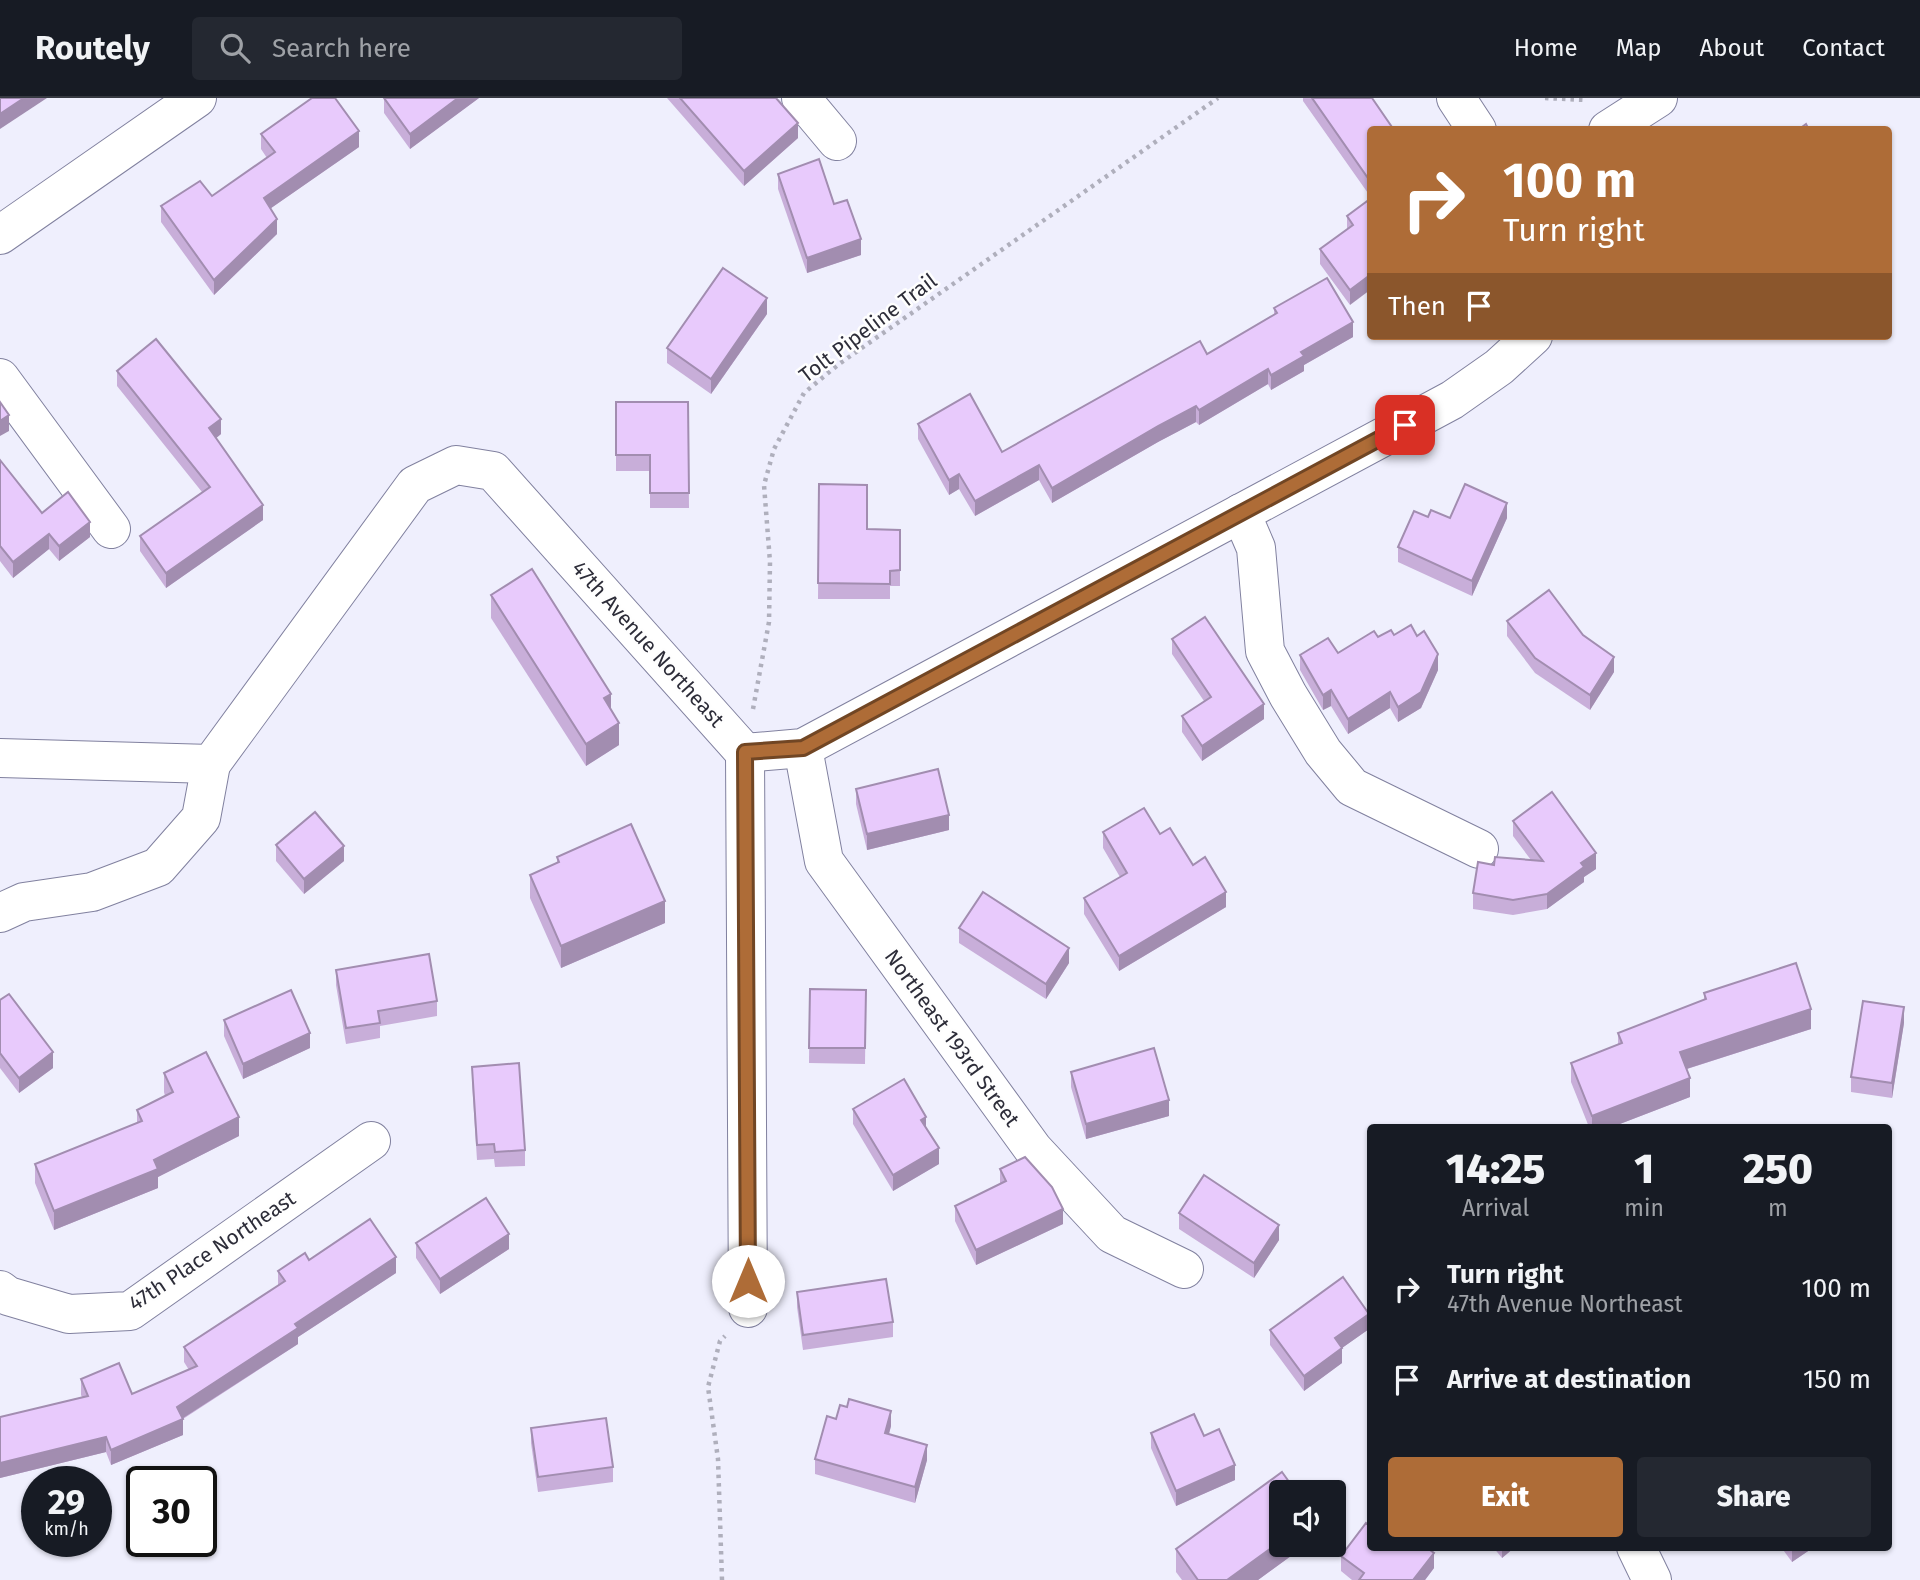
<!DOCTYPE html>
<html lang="en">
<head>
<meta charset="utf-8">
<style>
  :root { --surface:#171b24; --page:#242831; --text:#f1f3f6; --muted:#9ea1a6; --line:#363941; --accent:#ae6c37 }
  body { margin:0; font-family:"Fira Sans",sans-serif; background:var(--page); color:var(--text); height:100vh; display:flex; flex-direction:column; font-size:26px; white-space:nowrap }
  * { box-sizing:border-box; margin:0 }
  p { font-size:23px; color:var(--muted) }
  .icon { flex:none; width:38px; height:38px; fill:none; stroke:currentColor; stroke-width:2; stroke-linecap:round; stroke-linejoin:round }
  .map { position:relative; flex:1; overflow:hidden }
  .details { position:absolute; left:1367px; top:1026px; width:525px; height:427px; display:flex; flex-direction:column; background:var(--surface); border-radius:7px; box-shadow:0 2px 5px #0004 }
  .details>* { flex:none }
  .hud { position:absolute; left:1367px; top:28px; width:525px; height:214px; border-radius:7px; box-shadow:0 2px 5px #0004; background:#ae6c37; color:#fff; overflow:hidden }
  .fabs { position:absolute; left:1269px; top:1382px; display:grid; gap:14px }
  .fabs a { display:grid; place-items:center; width:77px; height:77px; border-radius:7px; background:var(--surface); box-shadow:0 2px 5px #0004; font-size:35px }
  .speed { position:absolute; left:21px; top:1368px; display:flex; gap:14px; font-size:35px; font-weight:700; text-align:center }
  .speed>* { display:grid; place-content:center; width:91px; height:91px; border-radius:50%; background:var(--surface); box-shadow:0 2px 5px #0004; line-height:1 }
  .speed small { font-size:18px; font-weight:400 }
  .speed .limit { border:4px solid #111; border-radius:10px; background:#fff; color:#111 }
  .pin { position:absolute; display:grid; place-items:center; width:60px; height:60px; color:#fff; margin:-30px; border-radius:14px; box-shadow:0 4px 10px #0006 }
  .me { position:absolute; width:77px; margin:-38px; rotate:0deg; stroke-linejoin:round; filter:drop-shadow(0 0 5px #0008) }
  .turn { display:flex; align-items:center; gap:24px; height:147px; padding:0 21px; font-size:32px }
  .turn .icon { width:91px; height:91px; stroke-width:2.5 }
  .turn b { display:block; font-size:49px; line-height:60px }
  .then { display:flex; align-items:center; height:66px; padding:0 21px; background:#0003; gap:14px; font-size:26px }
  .eta { display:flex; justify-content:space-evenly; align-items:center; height:119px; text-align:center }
  .eta b { font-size:42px; font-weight:800; line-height:49px }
  .action { display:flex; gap:14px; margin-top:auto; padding:14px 21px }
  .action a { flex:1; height:80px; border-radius:7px; background:var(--accent); color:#fff; font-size:28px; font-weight:800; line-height:80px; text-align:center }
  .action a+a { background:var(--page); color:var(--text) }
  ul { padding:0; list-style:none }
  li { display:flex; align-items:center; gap:21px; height:91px; padding:0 21px }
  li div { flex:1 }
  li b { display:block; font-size:26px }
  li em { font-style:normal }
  header { display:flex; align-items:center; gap:42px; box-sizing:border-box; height:98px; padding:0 35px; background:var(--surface); border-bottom:2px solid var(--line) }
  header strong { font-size:33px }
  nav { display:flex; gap:38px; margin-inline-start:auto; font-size:24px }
  .search { width:490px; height:63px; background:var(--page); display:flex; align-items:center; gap:18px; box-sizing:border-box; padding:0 24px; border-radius:7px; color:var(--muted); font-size:26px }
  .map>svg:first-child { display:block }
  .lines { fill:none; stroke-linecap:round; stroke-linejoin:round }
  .minor-casing { stroke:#81819f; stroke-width:40 }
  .path { stroke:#afafbc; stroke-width:4.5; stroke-dasharray:3.5 5; stroke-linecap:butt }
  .minor { stroke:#fff; stroke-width:38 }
  .wall { fill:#c8aed9 }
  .shaded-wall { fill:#a28db0 }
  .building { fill:#e8cafc; stroke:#a28db0; stroke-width:2 }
  .route-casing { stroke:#714624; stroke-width:18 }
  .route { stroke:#ae6c37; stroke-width:12 }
  .labels { text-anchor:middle; stroke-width:5; stroke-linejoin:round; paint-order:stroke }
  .street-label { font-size:21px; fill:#2d2d39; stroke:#fefefe }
</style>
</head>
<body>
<header>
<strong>Routely</strong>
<div class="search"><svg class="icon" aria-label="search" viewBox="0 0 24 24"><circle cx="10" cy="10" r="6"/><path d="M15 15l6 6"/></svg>Search here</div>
<nav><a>Home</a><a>Map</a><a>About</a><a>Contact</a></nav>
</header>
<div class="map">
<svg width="1920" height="1482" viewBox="0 0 1920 1482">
  <rect width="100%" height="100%" fill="#efeffd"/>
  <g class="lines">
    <g class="minor-casing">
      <g id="minor">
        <polyline points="801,0 837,43"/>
        <polyline points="1456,0 1477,32"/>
        <polyline points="1608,32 1658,0"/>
        <polyline points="0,137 197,0"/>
        <polyline points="0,280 111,431"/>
        <polyline points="1241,415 1256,450 1265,553 1288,597 1323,654 1352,689 1479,751"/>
        <polyline points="803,650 824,763 1033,1051 1112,1136 1184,1171"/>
        <polyline points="745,655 803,650 1452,302 1499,269 1533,238"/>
        <polyline points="745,655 748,1210"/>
        <polyline points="0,660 211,666 415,387 456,367 493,373 745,655"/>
        <polyline points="0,815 24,804 92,794 158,769 201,720 211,666"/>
        <polyline points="0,1192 8,1198 69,1216 130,1213 371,1043"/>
        <polyline points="1636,1449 1652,1482"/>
      </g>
    </g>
    <g class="path">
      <polyline points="1545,0 1585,2"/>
      <polyline points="753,611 769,524 770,464 764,387 774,351 804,295 839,266 1218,0"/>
      <polyline points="722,1482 718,1361 708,1289 720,1243 725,1238"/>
    </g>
    <use href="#minor" class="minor"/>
  </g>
  <g class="wall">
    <polygon points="384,0 479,0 410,51 384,15"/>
    <polygon points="667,0 776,0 798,40 744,88"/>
    <polygon points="1303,0 1372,0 1370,32 1370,98 1303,3"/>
    <polygon points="261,36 359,49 271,110 277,136 214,197 161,124 161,108 212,98 267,60 261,51"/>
    <polygon points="778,76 834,106 861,157 807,175 778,91"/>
    <polygon points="1370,101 1350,207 1320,166 1320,151 1347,132 1347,118"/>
    <polygon points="1274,210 1353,239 1304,267 1304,273 1271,292 1268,286 1199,327 1196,324 1158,344 1052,405 1039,382 975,418 959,391 949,397 918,341 918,326 1002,354 1207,256 1274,217"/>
    <polygon points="767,216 711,296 667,265 667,250"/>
    <polygon points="117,273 221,336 216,340 263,422 166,490 140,453 140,438 202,394 117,288"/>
    <polygon points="616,304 688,304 689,410 650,410 650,373 616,373"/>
    <polygon points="0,362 42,415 90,439 59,463 49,451 13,480 0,463"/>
    <polygon points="819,386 867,431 900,432 900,488 890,488 890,501 818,501"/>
    <polygon points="1428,419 1450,420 1507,420 1472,498 1398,464 1398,449"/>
    <polygon points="491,497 611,612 619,647 586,668 491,520"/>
    <polygon points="1507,523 1583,537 1614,574 1590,612 1535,575 1507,538"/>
    <polygon points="1394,537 1438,572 1421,610 1398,624 1390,610 1348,636 1331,608 1323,612 1300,572 1300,557 1338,555 1378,539"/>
    <polygon points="1172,541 1264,621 1202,663 1182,634 1182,618 1204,603 1172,556"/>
    <polygon points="856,691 949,732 867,752 856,706"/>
    <polygon points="1513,723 1596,771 1584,779 1584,784 1547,811 1513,817 1473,811 1473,795 1494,767 1531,762 1513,738"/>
    <polygon points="1103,734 1160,736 1193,767 1226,809 1119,873 1084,816 1084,800 1120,779 1103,750"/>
    <polygon points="276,747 344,763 304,796 276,763"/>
    <polygon points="557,759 665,825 561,870 530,800 530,777 557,765"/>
    <polygon points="959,830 1069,865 1046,901 959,845"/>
    <polygon points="336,872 437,903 437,918 380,928 380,940 346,946 336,887"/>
    <polygon points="810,891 866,892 865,966 809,965"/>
    <polygon points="1704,895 1811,931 1687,971 1690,999 1612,1029 1589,1029 1571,984 1571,965 1618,947 1618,935 1704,902"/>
    <polygon points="0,902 53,970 19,995 0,970"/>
    <polygon points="224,922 310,950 243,981 224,938"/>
    <polygon points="1904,925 1892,1000 1851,994 1851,979"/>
    <polygon points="472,969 525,1052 525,1068 495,1069 494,1061 477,1062 472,984"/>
    <polygon points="1071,974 1169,1018 1086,1041 1071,989"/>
    <polygon points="164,975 239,1038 158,1079 158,1090 54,1132 35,1085 35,1066 137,1025 137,1012 165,998 164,994"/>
    <polygon points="853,1011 926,1030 939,1066 893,1093 853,1026"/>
    <polygon points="1000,1071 1063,1126 976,1167 955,1123 955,1108 1000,1086"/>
    <polygon points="1179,1115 1279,1142 1254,1180 1179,1131"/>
    <polygon points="416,1145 509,1151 440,1196 416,1160"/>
    <polygon points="309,1162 396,1175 298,1239 298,1246 183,1321 183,1337 111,1367 106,1354 0,1380 0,1319 82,1299 81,1297 81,1281 132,1296 189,1272 184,1264 184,1249 278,1188 278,1173"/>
    <polygon points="797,1194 893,1224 893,1239 803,1252 797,1209"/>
    <polygon points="1369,1231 1342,1250 1342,1265 1304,1293 1270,1247 1270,1232"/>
    <polygon points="836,1321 891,1328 889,1336 927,1362 915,1405 815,1376 815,1361"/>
    <polygon points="531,1330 613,1369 613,1384 538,1394 531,1345"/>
    <polygon points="1151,1335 1204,1338 1235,1382 1176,1408 1151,1350"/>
    <polygon points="1306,1447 1258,1482 1182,1482 1176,1474 1176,1451"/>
    <polygon points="1370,1449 1434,1470 1425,1482 1352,1482 1341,1473 1341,1458"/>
    <polygon points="1493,1449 1515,1449 1502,1460"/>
    <polygon points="1781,1449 1814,1449 1792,1464"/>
  </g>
  <g class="shaded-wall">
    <polygon points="24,0 47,0 0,31 0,16"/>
    <polygon points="458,0 479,0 410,51 410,36"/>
    <polygon points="798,25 798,40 744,88 744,73"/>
    <polygon points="359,33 359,49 264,115 264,100"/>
    <polygon points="277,121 277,136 214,197 214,182"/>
    <polygon points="861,141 861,157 807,175 807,160"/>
    <polygon points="1370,177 1370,192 1350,207 1350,192"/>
    <polygon points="767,200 767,216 711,296 711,281"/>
    <polygon points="1353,224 1353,239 1304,267 1304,273 1271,292 1271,277 1301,254"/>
    <polygon points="1268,271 1268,286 1199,327 1199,312"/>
    <polygon points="1196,308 1196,324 1158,344 1052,405 1052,390 1158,328"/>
    <polygon points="9,317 9,333 0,338 0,323"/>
    <polygon points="221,321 221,336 209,346 209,330"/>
    <polygon points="1039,367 1039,382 975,418 975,403"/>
    <polygon points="959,376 959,391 949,397 949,382"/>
    <polygon points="1507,405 1507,420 1472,498 1472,483"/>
    <polygon points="263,407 263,422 166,490 166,475"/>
    <polygon points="90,424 90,439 59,463 59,448"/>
    <polygon points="49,436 49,451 13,480 13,464"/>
    <polygon points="1438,556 1438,572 1421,610 1398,624 1398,609"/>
    <polygon points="1614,559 1614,574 1590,612 1590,597"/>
    <polygon points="1331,592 1331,608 1323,612 1323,597"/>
    <polygon points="1390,594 1390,610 1348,636 1348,621"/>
    <polygon points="611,596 611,618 604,600"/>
    <polygon points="1264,606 1264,621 1202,663 1202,648"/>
    <polygon points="619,625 619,647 586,668 586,646"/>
    <polygon points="949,717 949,732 867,752 867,736"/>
    <polygon points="344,748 344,763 304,796 304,781"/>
    <polygon points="1596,755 1596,771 1584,779 1584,784 1547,811 1547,796 1581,765"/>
    <polygon points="1226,794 1226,809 1119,873 1119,858"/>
    <polygon points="665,803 665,825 561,870 561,848"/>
    <polygon points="1069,850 1069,865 1046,901 1046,886"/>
    <polygon points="1904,909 1904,925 1892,1000 1892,985"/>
    <polygon points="1811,911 1811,931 1680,973 1680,954"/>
    <polygon points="310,935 310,950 243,981 243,966"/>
    <polygon points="53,954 53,970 19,995 19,980"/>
    <polygon points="1690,980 1690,999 1612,1029 1592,1029 1592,1018"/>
    <polygon points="1169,1002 1169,1018 1086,1041 1086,1026"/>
    <polygon points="239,1019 239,1038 158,1079 158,1090 54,1132 54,1113"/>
    <polygon points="926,1019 926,1034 921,1022"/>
    <polygon points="939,1050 939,1066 893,1093 893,1077"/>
    <polygon points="1063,1111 1063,1126 976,1167 976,1152"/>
    <polygon points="1279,1127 1279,1142 1254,1180 1254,1165"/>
    <polygon points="509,1136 509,1151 440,1196 440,1181"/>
    <polygon points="396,1159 396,1175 298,1239 298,1246 180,1322 183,1321 183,1337 111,1367 111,1352 177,1309 295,1226"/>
    <polygon points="1369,1216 1369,1231 1342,1250 1342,1265 1304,1293 1304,1278 1335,1240"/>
    <polygon points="891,1313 891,1328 885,1350 885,1335"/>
    <polygon points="106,1339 106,1354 0,1380 0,1365"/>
    <polygon points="927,1347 927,1362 915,1405 915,1389"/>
    <polygon points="1235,1367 1235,1382 1176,1408 1176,1393"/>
    <polygon points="1281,1443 1281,1447 1306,1447 1258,1482 1227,1482"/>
    <polygon points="1502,1449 1515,1449 1502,1460"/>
    <polygon points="1792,1449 1814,1449 1792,1464"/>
    <polygon points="1434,1455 1434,1470 1425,1482 1413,1482"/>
  </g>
  <g class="building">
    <polygon points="0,0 24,0 0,16"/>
    <polygon points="312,0 335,0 359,33 264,100 277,121 214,182 161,108 200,83 212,98 275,54 261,36"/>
    <polygon points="384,0 458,0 410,36"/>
    <polygon points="680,0 776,0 798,25 744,73"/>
    <polygon points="1312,0 1372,0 1394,32 1370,32 1370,83"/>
    <polygon points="1806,26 1809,32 1798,32"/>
    <polygon points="819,61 834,106 847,102 861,141 807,160 778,76"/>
    <polygon points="1370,101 1370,177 1350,192 1320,151 1353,127 1347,118"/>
    <polygon points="723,170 767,200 711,281 667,250"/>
    <polygon points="1327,180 1353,224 1301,254 1304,258 1271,277 1268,271 1199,312 1196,308 1158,328 1052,390 1039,367 975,403 959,376 949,382 918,326 970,296 1002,354 1200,243 1207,256 1277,215 1274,210"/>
    <polygon points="156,241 221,321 209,330 263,407 166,475 140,438 210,389 117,273"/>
    <polygon points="0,304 9,317 0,323"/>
    <polygon points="616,304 688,304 689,395 650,395 650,357 616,357"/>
    <polygon points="0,362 42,415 68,394 90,424 59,448 49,436 13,464 0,448"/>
    <polygon points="819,386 867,387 867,431 900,432 900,472 890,473 890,486 818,485"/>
    <polygon points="1465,386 1507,405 1472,483 1398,449 1414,413 1428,419 1431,412 1450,420"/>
    <polygon points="532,471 611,596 604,600 619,625 586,646 491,497"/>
    <polygon points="1549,492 1583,537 1614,559 1590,597 1535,560 1507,523"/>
    <polygon points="1205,519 1264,606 1202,648 1182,618 1211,599 1172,541"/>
    <polygon points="1411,527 1417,538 1424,533 1438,556 1421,594 1398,609 1390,594 1348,621 1331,592 1323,597 1300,557 1328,540 1338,555 1374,533 1378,539 1391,532 1394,537"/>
    <polygon points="938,671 949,717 867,736 856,691"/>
    <polygon points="1552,694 1596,755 1581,765 1584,769 1547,796 1513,802 1473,795 1478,764 1494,767 1495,759 1543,763 1513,723"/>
    <polygon points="1144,710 1160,736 1170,730 1193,767 1205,759 1226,794 1119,858 1084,800 1127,775 1103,734"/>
    <polygon points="315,714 344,748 304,781 276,747"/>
    <polygon points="631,726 665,803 561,848 530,777 559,764 557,759"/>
    <polygon points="983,794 1069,850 1046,886 959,830"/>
    <polygon points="429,856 437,903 378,913 380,925 346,930 336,872"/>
    <polygon points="1796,865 1811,911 1680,954 1690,980 1592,1018 1571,965 1622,945 1618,935 1706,901 1704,895"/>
    <polygon points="810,891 866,892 865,950 809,950"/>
    <polygon points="291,892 310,935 243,966 224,922"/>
    <polygon points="9,896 53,954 19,980 0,955 0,902"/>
    <polygon points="1863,903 1904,909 1892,985 1851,979"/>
    <polygon points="1154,950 1169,1002 1086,1026 1071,974"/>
    <polygon points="206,954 239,1019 154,1062 158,1071 54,1113 35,1066 142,1023 137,1012 173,994 164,975"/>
    <polygon points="519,965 525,1052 495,1054 494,1046 477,1047 472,969"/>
    <polygon points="904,981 926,1019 921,1022 939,1050 893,1077 853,1011"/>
    <polygon points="1025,1059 1052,1089 1063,1111 976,1152 955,1108 1006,1083 1000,1071"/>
    <polygon points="1204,1077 1279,1127 1254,1165 1179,1115"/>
    <polygon points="486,1100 509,1136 440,1181 416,1145"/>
    <polygon points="370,1121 396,1159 295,1226 298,1230 177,1309 183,1321 111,1352 106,1339 0,1365 0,1319 88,1298 81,1281 119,1265 132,1296 197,1268 184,1249 285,1183 278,1173 305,1155 309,1162"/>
    <polygon points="1343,1179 1369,1216 1335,1240 1342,1250 1304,1278 1270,1232"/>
    <polygon points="886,1181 893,1224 803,1237 797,1194"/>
    <polygon points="849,1301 891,1313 885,1335 927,1347 915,1389 815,1361 827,1318 836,1321 840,1307 847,1309"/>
    <polygon points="1194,1316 1204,1338 1219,1331 1235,1367 1176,1393 1151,1335"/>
    <polygon points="606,1320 613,1369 538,1379 531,1330"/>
    <polygon points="1282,1374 1297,1395 1281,1395 1281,1443 1227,1482 1198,1482 1176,1451"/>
    <polygon points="1366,1425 1370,1428 1370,1449 1426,1449 1434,1455 1413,1482 1359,1482 1364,1475 1341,1458"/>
  </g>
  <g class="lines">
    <g class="route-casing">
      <polyline id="route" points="748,1183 745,654 803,650 1405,327"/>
    </g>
    <use href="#route" class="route"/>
  </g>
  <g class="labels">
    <g class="street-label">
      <text transform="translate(868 230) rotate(-37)" y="7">Tolt Pipeline Trail</text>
      <text transform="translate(648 546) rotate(48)" y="7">47th Avenue Northeast</text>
      <text transform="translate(952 940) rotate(54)" y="7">Northeast 193rd Street</text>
      <text transform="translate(212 1153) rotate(-34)" y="7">47th Place Northeast</text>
    </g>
  </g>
</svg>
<div class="fabs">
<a><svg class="icon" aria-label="sound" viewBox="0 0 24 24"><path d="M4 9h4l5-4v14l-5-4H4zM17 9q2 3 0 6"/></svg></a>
</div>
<div class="speed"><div>29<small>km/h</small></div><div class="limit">30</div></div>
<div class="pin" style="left:1405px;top:327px;background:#d93025"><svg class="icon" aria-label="arrive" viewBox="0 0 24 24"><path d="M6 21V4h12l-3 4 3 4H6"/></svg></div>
<svg class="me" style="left:748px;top:1183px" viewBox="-20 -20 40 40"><circle r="19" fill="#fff"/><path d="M0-13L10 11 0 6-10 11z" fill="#ae6c37"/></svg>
<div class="hud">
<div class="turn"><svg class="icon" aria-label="right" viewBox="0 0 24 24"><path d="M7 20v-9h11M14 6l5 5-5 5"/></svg><div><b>100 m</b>Turn right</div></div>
<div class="then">Then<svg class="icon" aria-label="arrive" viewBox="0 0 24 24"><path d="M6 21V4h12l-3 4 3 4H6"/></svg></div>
</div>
<section class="details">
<div class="eta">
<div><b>14:25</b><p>Arrival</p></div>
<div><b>1</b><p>min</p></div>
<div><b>250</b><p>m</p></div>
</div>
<ul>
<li><svg class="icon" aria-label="right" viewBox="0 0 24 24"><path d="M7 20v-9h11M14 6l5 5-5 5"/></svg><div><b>Turn right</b><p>47th Avenue Northeast</p></div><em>100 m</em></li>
<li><svg class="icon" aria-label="arrive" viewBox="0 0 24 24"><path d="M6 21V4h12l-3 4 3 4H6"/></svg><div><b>Arrive at destination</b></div><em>150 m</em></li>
</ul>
<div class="action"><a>Exit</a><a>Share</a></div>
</section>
</div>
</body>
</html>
